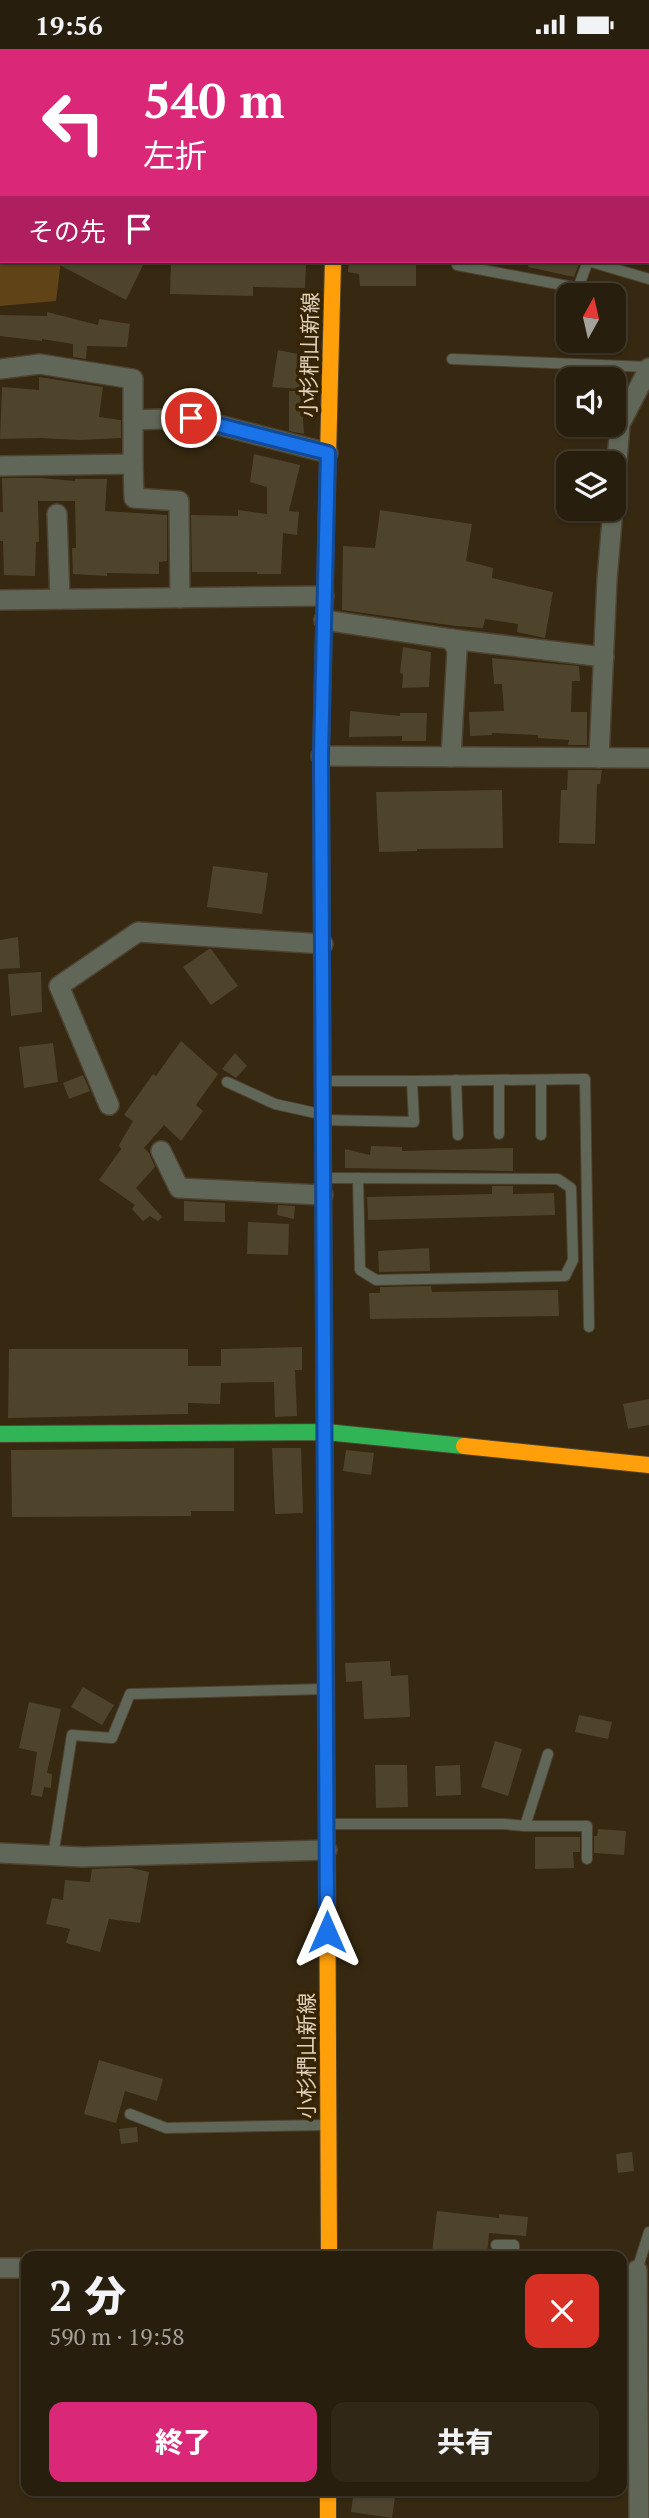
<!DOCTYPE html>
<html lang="ja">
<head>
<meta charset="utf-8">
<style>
  :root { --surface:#281e0d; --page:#302716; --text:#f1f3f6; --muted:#a5a29d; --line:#443c2e; --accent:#db2777 }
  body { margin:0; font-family:"PT Serif","Noto Sans JP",serif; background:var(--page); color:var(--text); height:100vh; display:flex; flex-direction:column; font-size:26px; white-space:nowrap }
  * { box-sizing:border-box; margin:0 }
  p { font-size:23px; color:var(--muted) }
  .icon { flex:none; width:38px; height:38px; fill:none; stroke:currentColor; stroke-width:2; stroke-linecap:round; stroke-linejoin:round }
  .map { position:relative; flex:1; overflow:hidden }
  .sheet { position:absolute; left:21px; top:2202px; width:606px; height:245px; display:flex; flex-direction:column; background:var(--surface); border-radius:14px; box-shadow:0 2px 5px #0004,0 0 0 2px var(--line) }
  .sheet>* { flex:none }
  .guide { position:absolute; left:0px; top:0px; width:649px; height:214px; box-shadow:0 2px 5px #0004,0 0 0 2px var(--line); background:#db2777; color:#fff; overflow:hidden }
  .needle { width:46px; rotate:8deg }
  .tools { position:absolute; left:556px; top:234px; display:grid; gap:14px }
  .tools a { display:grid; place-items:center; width:70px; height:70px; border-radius:14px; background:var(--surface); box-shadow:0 2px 5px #0004,0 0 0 2px var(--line); font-size:35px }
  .pin { position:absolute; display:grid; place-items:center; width:60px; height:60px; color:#fff; margin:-30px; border:4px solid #fff; border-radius:50%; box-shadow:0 2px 7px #0007 }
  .me { position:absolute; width:77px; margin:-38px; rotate:0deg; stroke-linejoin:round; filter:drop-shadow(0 0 5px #0008) }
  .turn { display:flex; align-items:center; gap:24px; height:147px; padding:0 28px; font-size:32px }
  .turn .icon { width:91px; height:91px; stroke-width:2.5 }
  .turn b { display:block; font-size:49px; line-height:60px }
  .then { display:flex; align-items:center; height:66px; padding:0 28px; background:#0003; gap:14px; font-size:26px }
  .round { display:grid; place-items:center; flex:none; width:74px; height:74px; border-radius:14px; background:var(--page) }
  .summary { display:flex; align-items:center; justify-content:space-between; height:119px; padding:0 28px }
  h1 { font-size:42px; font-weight:800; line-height:52px }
  .action { display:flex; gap:14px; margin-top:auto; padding:14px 28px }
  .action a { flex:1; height:80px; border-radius:14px; background:var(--accent); color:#fff; font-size:28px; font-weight:800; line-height:80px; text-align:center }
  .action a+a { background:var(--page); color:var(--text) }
  .status { display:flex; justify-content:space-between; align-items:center; height:49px; padding:0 35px; background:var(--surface); direction:ltr }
  .status svg { height:19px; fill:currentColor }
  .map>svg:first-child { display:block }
  .green { fill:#604417 }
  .building { fill:#4e442c }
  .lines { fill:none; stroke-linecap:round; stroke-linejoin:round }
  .lane-casing { stroke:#4e4230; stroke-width:12 }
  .street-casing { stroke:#4e4230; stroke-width:22 }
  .fast-casing { stroke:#4e4230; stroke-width:18 }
  .slow-casing { stroke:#4e4230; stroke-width:18 }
  .jam-casing { stroke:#4e4230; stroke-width:18 }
  .lane { stroke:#616758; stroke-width:10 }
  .street { stroke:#616758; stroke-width:19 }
  .fast { stroke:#30b455; stroke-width:16 }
  .slow { stroke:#ff9f0a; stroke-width:16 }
  .jam { stroke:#e5322d; stroke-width:16 }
  .route-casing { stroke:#114b97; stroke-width:18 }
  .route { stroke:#1a73e8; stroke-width:12 }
  .labels { text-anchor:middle; stroke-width:7; stroke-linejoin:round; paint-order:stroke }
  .street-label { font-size:21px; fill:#e2d2be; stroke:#372405 }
</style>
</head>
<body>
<div class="status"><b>19:56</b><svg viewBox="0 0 49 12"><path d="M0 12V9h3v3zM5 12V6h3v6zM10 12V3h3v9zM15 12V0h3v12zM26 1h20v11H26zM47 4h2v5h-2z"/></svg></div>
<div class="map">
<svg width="649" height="2469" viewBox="0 0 649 2469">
  <rect width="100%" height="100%" fill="#362811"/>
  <polygon class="green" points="0,146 2,212 61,212 56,252 0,257"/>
  <g class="building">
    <polygon points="52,212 145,212 126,251"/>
    <polygon points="171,212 306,212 305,239 253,238 253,247 170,245"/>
    <polygon points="349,212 407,212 416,214 416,237 360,237 359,225 348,223"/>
    <polygon points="529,212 580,212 574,228 528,218"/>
    <polygon points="47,263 98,276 99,270 130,275 127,298 87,297 86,310 73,308 73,295 42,290 42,292 0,287 0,266 47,267"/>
    <polygon points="278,301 307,307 301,340 272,338"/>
    <polygon points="39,328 103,338 99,368 121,371 121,389 79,391 40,389 0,390 2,338 39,341"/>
    <polygon points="289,342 301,342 304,385 289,382"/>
    <polygon points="254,405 300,416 289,462 299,463 297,486 283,484 281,525 257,525 257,523 192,523 191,466 238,467 238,461 267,465 267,438 250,433"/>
    <polygon points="2,429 41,429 75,432 75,430 107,430 105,462 167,466 167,512 159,513 159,525 107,524 107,527 73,525 72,499 76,499 75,452 38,452 39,493 36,493 35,527 4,526 3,492 0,492 0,463 3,463"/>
    <polygon points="380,461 472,475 466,512 493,519 492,529 553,543 545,589 517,583 518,575 485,570 483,579 456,577 342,561 343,497 375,499"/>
    <polygon points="403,598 431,603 429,638 402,639 403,625 400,624"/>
    <polygon points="492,609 579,617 580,632 572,632 571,663 587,663 587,696 568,696 569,691 538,689 538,686 492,684 492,686 470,687 469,663 504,662 502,635 494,635"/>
    <polygon points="350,662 400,667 400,664 427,664 426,692 402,692 402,687 349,688"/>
    <polygon points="568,721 602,721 600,735 597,735 595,795 559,794 561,741 567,741"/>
    <polygon points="502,741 503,799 417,800 417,802 379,803 376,743"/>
    <polygon points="213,817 268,824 262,865 207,858"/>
    <polygon points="18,888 20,919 0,920 0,891"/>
    <polygon points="209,900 211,900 238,937 211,956 183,918"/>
    <polygon points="41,923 42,963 11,967 8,925"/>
    <polygon points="181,992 218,1025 196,1056 203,1062 181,1092 164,1076 144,1099 149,1104 155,1118 136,1139 162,1168 158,1172 150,1167 143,1172 132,1160 135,1156 99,1131 121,1100 119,1096 133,1072 124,1066 153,1025 156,1027"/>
    <polygon points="53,994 58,1033 24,1039 19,998"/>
    <polygon points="235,1004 247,1017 236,1029 222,1020"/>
    <polygon points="83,1026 90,1042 69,1050 63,1034"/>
    <polygon points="371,1097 402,1098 402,1102 513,1099 513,1122 345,1119 345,1100 370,1106"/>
    <polygon points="492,1137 513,1137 513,1145 554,1144 555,1166 368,1171 367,1148 492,1145"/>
    <polygon points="184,1152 225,1154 225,1173 184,1172"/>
    <polygon points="278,1156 295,1157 294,1170 277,1166"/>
    <polygon points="248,1173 289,1175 288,1206 247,1205"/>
    <polygon points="429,1199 430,1222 379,1223 378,1202"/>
    <polygon points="431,1237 432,1243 558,1241 559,1267 370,1270 369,1244 380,1244 380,1238"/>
    <polygon points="302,1298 302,1321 295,1321 297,1367 275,1368 274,1333 221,1334 220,1355 188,1354 188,1365 8,1369 9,1300 188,1300 188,1317 221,1317 221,1300"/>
    <polygon points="649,1350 649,1376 628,1380 623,1355"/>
    <polygon points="234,1399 234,1462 191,1462 191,1467 12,1468 11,1401"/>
    <polygon points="272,1399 301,1399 303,1464 275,1465"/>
    <polygon points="346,1401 374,1404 371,1426 343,1422"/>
    <polygon points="390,1612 391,1627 408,1626 410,1668 364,1670 362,1632 346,1633 345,1614"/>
    <polygon points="83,1638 114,1656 102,1676 71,1658"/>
    <polygon points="29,1653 61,1660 47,1724 52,1725 51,1739 44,1738 42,1748 31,1746 37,1703 19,1699"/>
    <polygon points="579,1666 612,1673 608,1690 575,1683"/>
    <polygon points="495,1692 522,1700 508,1747 481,1738"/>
    <polygon points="375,1716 407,1716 408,1758 376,1759"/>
    <polygon points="460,1716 461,1746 436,1747 435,1717"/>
    <polygon points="598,1780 626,1782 624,1806 594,1804 594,1787 597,1787"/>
    <polygon points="535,1788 580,1788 580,1803 573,1803 574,1819 535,1820"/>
    <polygon points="118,1819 131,1819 149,1823 140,1874 109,1870 100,1903 66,1894 70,1880 46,1875 52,1849 63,1851 65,1831 90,1833 92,1820"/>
    <polygon points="99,2011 163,2030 157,2052 125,2042 116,2074 84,2065"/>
    <polygon points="137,2078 138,2093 121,2095 119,2080"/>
    <polygon points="632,2103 634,2122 618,2124 616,2105"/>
    <polygon points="437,2162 499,2169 499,2165 528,2168 526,2187 489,2184 487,2207 432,2203"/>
    <polygon points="354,2441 396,2441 392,2469 351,2463"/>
  </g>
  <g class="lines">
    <g class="lane-casing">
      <g id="lane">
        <polyline points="480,2 480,0"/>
        <polyline points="548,2 548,0"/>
        <polyline points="0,91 2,92"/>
        <polyline points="457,216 578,239 588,212 649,230"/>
        <polyline points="452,310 649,318"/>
        <polyline points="456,1031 458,1086"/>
        <polyline points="541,1031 541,1086"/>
        <polyline points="324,1032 412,1032 414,1073 324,1071"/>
        <polyline points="412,1032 585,1030 589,1278"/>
        <polyline points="499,1032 499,1085"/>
        <polyline points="227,1033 275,1055 320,1065"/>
        <polyline points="324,1129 558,1130 571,1139 573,1211 565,1227 376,1231 360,1221 358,1129"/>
        <polyline points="327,1775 504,1775 525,1777 548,1705"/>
        <polyline points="525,1777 587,1777 587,1810"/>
        <polyline points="53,1807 72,1686 112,1689 130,1645 326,1640"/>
        <polyline points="130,2065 166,2079 328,2076"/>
        <polyline points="496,2196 514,2196 514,2207"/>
        <polyline points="637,2221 649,2183"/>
      </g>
    </g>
    <g class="street-casing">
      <g id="street">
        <polyline points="0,320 40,315 133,330 133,415 0,417"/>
        <polyline points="133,371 191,369 328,404"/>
        <polyline points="133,415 134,449 179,452 180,549"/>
        <polyline points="614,449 620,375 649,319"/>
        <polyline points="57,465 60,550"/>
        <polyline points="0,551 324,547"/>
        <polyline points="324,571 451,590 457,601 451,708"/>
        <polyline points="451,590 604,608"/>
        <polyline points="321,707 649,709"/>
        <polyline points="599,709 607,530 613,460"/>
        <polyline points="109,1056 59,937 138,883 323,895"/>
        <polyline points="161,1102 179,1139 323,1146"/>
        <polyline points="0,1804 82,1808 327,1801"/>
        <polyline points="0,2219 26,2219"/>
        <polyline points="637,2221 639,2469"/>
      </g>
    </g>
    <g class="fast-casing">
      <g id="fast">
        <polyline points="341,0 341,2"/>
        <polyline points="648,74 649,75"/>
        <polyline points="0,1385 326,1383 464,1397"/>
      </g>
    </g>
    <g class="slow-casing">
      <g id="slow">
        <polyline points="327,446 333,212"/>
        <polyline points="322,926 325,1419"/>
        <polyline points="464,1397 649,1416"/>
        <polyline points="327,1785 329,2207"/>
        <polyline points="328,2441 328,2469"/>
      </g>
    </g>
    <g class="jam-casing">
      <g id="jam">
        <polyline points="418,0 424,2"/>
        <polyline points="322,926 321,707 327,446"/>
        <polyline points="325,1419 327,1785"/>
      </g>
    </g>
    <use href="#lane" class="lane"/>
    <use href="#street" class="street"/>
    <use href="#fast" class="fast"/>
    <use href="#slow" class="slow"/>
    <use href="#jam" class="jam"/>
  </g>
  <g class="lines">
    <g class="route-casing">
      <polyline id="route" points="191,369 328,404 321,707 327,1883"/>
    </g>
    <use href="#route" class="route"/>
  </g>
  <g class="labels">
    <g class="street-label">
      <text transform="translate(310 306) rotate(-89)" y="7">小杉椚山新線</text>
      <text transform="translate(307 2007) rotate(-90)" y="7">小杉椚山新線</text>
    </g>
  </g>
</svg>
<div class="tools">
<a><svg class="needle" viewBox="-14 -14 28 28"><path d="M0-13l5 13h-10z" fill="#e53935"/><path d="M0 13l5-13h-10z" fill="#a5a29d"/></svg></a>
<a><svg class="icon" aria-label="sound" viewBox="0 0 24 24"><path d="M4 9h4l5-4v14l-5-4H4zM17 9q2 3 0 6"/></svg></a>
<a><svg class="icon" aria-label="layers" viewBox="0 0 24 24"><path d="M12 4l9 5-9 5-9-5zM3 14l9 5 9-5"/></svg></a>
</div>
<div class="pin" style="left:191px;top:369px;background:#d93025"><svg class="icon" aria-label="arrive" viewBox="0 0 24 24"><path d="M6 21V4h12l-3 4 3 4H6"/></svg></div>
<svg class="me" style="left:327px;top:1883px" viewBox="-20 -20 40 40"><path d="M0-17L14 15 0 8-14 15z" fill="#1a73e8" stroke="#fff" stroke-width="4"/></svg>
<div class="guide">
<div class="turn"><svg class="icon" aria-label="left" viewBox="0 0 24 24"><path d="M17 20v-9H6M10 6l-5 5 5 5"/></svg><div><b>540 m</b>左折</div></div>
<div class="then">その先<svg class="icon" aria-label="arrive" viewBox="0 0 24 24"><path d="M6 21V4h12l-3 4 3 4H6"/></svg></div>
</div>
<section class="sheet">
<div class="summary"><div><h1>2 分</h1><p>590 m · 19:58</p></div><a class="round" style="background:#d93025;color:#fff"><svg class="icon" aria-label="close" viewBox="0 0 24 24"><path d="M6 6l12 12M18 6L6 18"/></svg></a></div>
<div class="action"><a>終了</a><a>共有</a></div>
</section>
</div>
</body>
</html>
